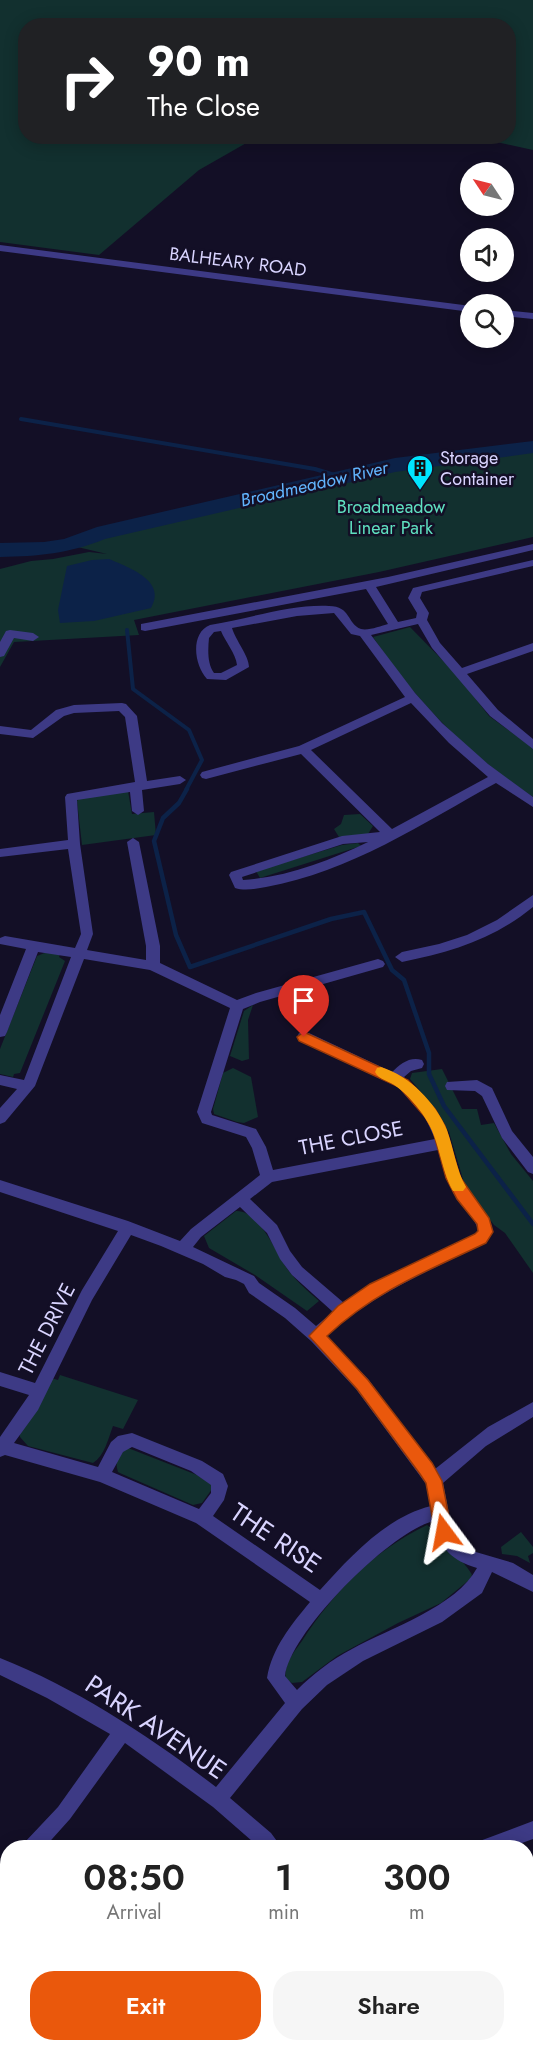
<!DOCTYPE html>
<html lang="en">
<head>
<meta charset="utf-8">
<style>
  :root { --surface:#fff; --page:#f6f6f6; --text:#222; --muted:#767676; --accent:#ea580c }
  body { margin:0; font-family:Jost,sans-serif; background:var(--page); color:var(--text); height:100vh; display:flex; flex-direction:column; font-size:22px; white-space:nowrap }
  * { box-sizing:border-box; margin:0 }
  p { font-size:20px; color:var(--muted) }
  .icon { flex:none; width:33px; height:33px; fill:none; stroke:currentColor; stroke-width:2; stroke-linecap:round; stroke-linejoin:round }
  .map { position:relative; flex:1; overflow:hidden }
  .side { position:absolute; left:0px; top:1840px; width:534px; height:212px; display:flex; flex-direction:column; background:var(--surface); border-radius:24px 24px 0 0; box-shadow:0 3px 15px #0003 }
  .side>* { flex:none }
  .banner { position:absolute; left:18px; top:18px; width:498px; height:126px; border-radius:24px; box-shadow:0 3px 15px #0003; background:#202124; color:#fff; overflow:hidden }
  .needle { width:39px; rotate:305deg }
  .fabs { position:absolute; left:460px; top:162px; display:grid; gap:12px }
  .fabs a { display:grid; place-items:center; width:54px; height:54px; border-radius:50%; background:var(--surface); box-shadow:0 3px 15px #0003; font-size:30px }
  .pin { position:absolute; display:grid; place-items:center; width:51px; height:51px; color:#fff; margin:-62px -26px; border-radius:50% 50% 50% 0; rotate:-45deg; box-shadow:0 0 6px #0007 }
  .pin .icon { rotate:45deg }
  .me { position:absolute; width:66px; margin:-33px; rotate:347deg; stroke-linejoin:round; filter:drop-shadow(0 0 4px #0008) }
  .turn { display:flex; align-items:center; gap:21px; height:126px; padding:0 30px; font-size:27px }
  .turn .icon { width:78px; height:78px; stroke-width:2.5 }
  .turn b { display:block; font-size:42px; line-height:51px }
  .eta { display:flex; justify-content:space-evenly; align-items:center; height:102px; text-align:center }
  .eta b { font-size:36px; font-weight:600; line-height:42px }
  .primary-button { display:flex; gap:12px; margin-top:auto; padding:12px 30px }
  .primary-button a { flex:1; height:69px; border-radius:24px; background:var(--accent); color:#fff; font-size:24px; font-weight:600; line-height:69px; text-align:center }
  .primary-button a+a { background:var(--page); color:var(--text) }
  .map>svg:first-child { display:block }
  .green { fill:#12302f }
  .water { fill:#0c2248 }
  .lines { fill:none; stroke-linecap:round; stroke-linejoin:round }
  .stream-far1 { stroke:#0c2248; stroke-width:4 }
  .stream { stroke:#0c2248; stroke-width:4.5 }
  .river { fill:#0c2248; fill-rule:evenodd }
  .street { fill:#3d3a85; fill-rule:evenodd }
  .secondary { fill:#6f6bff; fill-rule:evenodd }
  .route { fill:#ea580c; stroke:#983908; stroke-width:1.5 }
  .slow { fill:#f59e0b }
  .labels { text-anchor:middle; stroke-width:5; stroke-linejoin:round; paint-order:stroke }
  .far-street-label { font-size:18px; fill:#d9d4ff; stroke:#130f26 }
  .far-poi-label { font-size:18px; fill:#d9d4ff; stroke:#130f26; text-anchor:start }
  .far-water-label { font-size:18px; font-style:italic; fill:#62b6ff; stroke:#130f26 }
  .far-park-label { font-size:18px; fill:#5fe0c0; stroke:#130f26 }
  .street-label { font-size:21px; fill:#d9d4ff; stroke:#130f26 }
  .near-street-label { font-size:26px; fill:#d9d4ff; stroke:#130f26 }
</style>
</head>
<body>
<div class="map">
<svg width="533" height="2051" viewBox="0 0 533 2051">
  <rect width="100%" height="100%" fill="#130f26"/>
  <g class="green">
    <polygon points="0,0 533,0 533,150 474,137 508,136 508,26 26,26 26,136 257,137 199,170 99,255 0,242"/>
    <polygon points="533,447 533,537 379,572 134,620 139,635 14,642 0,667 0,569 31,561 53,559 89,552 107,554 69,545 97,534 157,517 395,465"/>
    <path d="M410 627 457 675 489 716 533 748V797C469 755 415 701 373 637Z"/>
    <polygon points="128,791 132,814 154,812 156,835 82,845 77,801 81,797"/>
    <polygon points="360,814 373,826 368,834 339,837 334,829 341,824 344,815"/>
    <polygon points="358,843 361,846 260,878 256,871 342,845"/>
    <polygon points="47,952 60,954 59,957 65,961 20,1073 14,1074 13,1077 0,1074 0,1049 37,956"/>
    <polygon points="253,1005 248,1020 249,1059 242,1061 230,1056 244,1011"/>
    <polygon points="233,1068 251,1077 258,1117 244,1123 237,1122 214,1114 213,1109 223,1073"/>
    <polygon points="442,1069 462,1109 477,1109 481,1125 494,1123 511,1154 533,1181 533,1273 505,1233 494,1225 465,1186 449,1132 429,1101 410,1079 412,1073"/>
    <path d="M236 1211C260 1210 276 1254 288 1270 297 1282 308 1291 319 1301L307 1311 255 1275 209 1248 204 1236Z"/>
    <path d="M60 1375 138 1400 123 1429 113 1426C108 1439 105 1455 93 1463L28 1446 20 1437V1431L51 1378 58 1380Z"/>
    <path d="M128 1448 197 1475 212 1485V1489L202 1503 193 1505 122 1474 118 1472C114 1460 119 1454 128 1448Z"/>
    <path d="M427 1525C433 1528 470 1568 472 1575L469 1580 441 1603 398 1623 337 1656 302 1682 292 1683 286 1679C283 1665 294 1652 302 1641 333 1593 374 1550 427 1525Z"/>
    <polygon points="521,1532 533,1547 533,1553 528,1556 530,1563 517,1556 502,1554 501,1547"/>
    <polygon points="533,1925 533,2051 357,2051 356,2045 526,2044 527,1928"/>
  </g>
  <path class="water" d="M109 559C130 568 167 581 151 608L94 621 60 623 58 610 67 566 92 560Z"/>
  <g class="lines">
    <g class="stream-far1">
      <polyline points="21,419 315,469 341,477"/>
      <polyline points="127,630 133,689 189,730 202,760 186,790"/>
    </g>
    <polyline class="stream" points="187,789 179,803 163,818 154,841 176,935 190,967 331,919 364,912 392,970 404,980 429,1053 429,1074 444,1106 533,1224"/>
    <path class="river" d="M533 441V453L395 472 105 539C67 554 40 556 0 557V543L44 542 64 539 97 527 395 458Z"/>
    <g class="street">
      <polygon points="0,245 471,306 471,312 0,251"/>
      <polygon points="504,310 533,313 533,319 504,316"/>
      <path d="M533 544V550L376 587 398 622 416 618 417 613 408 598 413 588 533 560V566L422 592 420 598 429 613 427 620 440 643 462 668 533 643V651L467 674 498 710 533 739V749L490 716 432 648 418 624 371 635 415 693 442 723 488 764 533 797V807L496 783C423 823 350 872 266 887 256 889 244 891 235 888L229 875 231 872 342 836 380 832 301 754 206 779 202 778 200 775 202 772 299 746 405 697 360 636 351 634 334 613 297 616 232 628C236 641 249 656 249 667L226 680 207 679C194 665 190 633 210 625 247 619 292 604 329 606 351 606 347 624 361 629 368 631 381 626 388 624L366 589 145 631 141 630V624L388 577ZM221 631C225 641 236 654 237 665L221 673H214C207 663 208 649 209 638L214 632ZM411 703 449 743 488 777 392 829 311 750ZM368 842C328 861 288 877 243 880L242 877 343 844Z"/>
      <polygon points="10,630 33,633 39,637 33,641 14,638 4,656 0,657 0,642 6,631"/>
      <path d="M122 703 126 704 137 716 147 781 180 776 186 780 180 784 142 790 144 811 138 815 132 811 130 792 77 800 80 844 93 934 87 950 146 960V946L127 842 133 838 139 842 160 946V963L237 1000 256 993 378 959 383 961 385 964 383 967 260 1002 243 1009 211 1112 212 1115 256 1129 266 1147 273 1170 435 1139 425 1117 398 1087 299 1041 297 1037 299 1033H309L392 1072C400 1064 410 1056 422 1060L424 1064 422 1068 411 1071 404 1077 435 1109 445 1126 460 1178 467 1191 489 1218 493 1232 486 1243C430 1270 373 1294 326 1336L368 1379 435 1469 488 1427 533 1402V1417L486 1446 443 1483 452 1529 462 1545 469 1550 513 1563 533 1575V1592L492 1572 482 1593 442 1622 363 1661 327 1685 302 1709 230 1798 271 1833 282 1848H260L213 1807 125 1743 70 1819 44 1848H22L25 1842 58 1807 110 1734 47 1698 0 1675V1658C78 1689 149 1736 216 1787L285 1703 267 1678C272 1648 291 1625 310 1602L196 1523 100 1482 5 1455 0 1457V1437L29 1395 0 1386V1372L35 1383 82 1290 118 1231 0 1192V1180L128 1221 180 1241 191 1229 260 1175 252 1148 246 1137 202 1123 197 1112 230 1008 150 970 84 959 35 1086 5 1122 0 1124V1108L17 1089 0 1085V1075L24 1080 71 957 38 952 7 1032 5 1036 0 1037V1015L26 949 0 944V938L5 936 75 948 81 934 68 849 0 857V849L68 840 65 797 67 794 135 782 125 717 119 711 74 713 64 716 33 738 0 734V726L31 730 56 710 74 705ZM438 1150C443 1167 447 1184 457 1199 464 1210 476 1218 478 1231L476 1235 389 1276 344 1303 302 1267 290 1251 277 1225 250 1199 272 1182ZM240 1207 267 1233 280 1259 292 1275 333 1312 316 1326 295 1308 259 1283 254 1276 193 1247 201 1237ZM131 1235 161 1246 203 1264 225 1277 236 1280 244 1284 249 1293 285 1318 311 1341 356 1389 426 1484 431 1506C386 1517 350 1557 320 1590L213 1516 224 1500 228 1486 223 1474 202 1461 132 1433 118 1436 111 1442 98 1467 14 1443 38 1410 92 1300ZM132 1447 191 1471 211 1485V1493L199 1509 112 1472 123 1452ZM434 1521C439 1548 451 1560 477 1568 456 1607 390 1628 352 1649 331 1660 313 1674 297 1690L285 1676C290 1632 391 1531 434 1521Z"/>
      <path d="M533 895V907C494 939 451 952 402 962L395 957 402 952 439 944 467 935 497 920Z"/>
      <polygon points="477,1080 492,1088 512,1131 533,1157 533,1174 528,1172 502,1138 482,1096 475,1091 447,1090 445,1086 447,1082"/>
      <polygon points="533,1821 533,1839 508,1848 474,1848 477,1842"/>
      <polygon points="0,1973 8,1977 8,2000 0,1996"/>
      <polygon points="49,2044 71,2044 74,2051 51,2051"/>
      <polygon points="126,2044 150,2044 148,2051 123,2051"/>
    </g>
    <g class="secondary">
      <polygon points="533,1883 533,1903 526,1906 526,1885"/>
      <polygon points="238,2044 266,2044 263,2051 235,2051"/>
    </g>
  </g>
  <path class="route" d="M304 1032 408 1080 435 1109 445 1126 460 1177 489 1218 493 1232 486 1243C427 1271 375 1291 327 1336L368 1380 432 1463 442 1481 452 1532 450 1537 444 1539 438 1537 435 1532 426 1483 420 1474 357 1389 309 1336 338 1306 370 1284 475 1234 478 1231 477 1224 457 1199 446 1178 433 1131 425 1117 399 1087 299 1041 297 1037Z"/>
  <path class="slow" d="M381 1067C410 1076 435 1102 447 1130 454 1149 456 1169 466 1187L463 1191H453C440 1168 440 1140 425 1118 419 1108 407 1094 397 1087 390 1081 379 1080 375 1072L377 1068Z"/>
  <defs>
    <g id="building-pin" transform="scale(1.35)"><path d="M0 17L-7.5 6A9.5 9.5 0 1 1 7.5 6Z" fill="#00e5ff" stroke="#130f26"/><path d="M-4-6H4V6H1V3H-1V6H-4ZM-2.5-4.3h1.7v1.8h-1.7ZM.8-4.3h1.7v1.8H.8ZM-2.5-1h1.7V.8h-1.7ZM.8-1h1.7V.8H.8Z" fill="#111"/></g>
  </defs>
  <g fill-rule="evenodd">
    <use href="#building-pin" x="420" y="468"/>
  </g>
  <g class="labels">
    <g class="far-street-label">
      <text transform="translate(238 262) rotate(7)" y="6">BALHEARY ROAD</text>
    </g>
    <g class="far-poi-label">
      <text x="440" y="464">Storage<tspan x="440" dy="21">Container</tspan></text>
    </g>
    <g class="far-water-label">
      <text transform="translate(314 484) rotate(-13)" y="6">Broadmeadow River</text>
    </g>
    <g class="far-park-label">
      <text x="391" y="513">Broadmeadow<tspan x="391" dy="21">Linear Park</tspan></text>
    </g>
    <g class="street-label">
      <text transform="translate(351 1138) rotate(-11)" y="7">THE CLOSE</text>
      <text transform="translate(47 1329) rotate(-63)" y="7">THE DRIVE</text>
    </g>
    <g class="near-street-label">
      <text transform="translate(276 1538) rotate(34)" y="9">THE RISE</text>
      <text transform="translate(156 1727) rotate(34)" y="9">PARK AVENUE</text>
    </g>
  </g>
</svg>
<div class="fabs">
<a><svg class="needle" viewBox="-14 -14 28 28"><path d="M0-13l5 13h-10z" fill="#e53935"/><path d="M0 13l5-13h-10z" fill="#767676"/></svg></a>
<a><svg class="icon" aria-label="sound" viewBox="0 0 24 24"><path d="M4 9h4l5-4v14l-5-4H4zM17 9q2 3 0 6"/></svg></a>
<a><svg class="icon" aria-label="search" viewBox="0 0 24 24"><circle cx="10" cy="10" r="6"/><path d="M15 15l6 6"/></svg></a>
</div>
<div class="pin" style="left:304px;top:1037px;background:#d93025"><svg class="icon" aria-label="arrive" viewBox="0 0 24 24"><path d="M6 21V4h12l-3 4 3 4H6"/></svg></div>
<svg class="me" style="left:444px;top:1532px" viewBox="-20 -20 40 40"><path d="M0-17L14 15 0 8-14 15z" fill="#ea580c" stroke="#fff" stroke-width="4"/></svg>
<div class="banner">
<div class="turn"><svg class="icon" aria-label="right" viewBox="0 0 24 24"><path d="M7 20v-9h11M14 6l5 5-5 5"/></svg><div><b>90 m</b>The Close</div></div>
</div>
<section class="side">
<div class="eta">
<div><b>08:50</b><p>Arrival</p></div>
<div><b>1</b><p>min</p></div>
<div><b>300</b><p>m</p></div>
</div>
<div class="primary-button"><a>Exit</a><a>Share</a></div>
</section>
</div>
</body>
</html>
